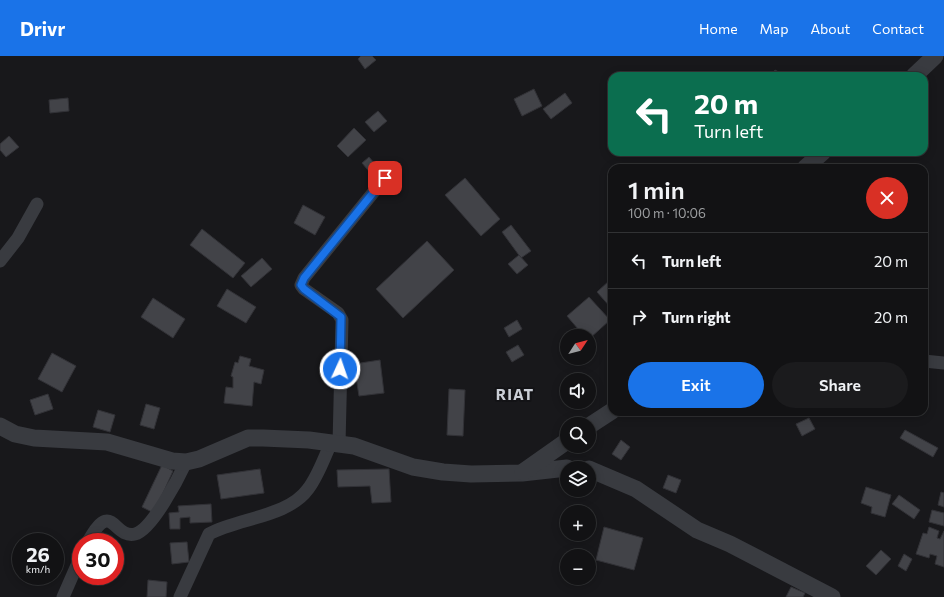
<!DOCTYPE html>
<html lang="en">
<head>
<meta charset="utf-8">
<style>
  :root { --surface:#121214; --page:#1b1b1d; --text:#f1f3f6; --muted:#9c9ea0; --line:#313234; --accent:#1a73e8 }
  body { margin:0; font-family:Commissioner,sans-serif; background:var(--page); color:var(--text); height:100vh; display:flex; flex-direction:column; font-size:15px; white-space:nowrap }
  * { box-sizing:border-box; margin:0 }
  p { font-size:13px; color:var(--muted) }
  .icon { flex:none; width:22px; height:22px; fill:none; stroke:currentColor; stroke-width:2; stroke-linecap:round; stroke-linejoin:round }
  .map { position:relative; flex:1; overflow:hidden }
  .sheet { position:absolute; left:608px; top:108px; width:320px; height:252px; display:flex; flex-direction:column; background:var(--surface); border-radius:12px; box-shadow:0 2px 10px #0003,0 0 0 1px var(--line) }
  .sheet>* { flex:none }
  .banner { position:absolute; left:608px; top:16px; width:320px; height:84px; border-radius:12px; box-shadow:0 2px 10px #0003,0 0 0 1px var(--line); background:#0b6e4f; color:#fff; overflow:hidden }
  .needle { width:26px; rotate:54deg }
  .fabs { position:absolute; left:560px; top:273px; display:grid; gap:8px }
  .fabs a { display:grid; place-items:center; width:36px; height:36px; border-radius:50%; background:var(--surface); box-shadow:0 2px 10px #0003,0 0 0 1px var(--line); font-size:20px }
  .speed { position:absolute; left:12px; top:477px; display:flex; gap:8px; font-size:20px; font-weight:700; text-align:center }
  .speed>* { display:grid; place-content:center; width:52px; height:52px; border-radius:50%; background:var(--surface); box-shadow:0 2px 10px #0003,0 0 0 1px var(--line); line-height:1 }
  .speed small { font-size:10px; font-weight:400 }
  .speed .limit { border:6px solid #d22; background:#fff; color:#111 }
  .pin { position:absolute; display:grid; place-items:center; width:34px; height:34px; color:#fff; margin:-17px; border-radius:8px; box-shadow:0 2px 6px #0006 }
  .me { position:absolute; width:44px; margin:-22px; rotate:3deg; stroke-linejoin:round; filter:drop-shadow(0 0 3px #0008) }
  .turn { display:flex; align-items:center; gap:14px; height:84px; padding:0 20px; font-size:18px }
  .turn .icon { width:52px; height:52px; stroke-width:2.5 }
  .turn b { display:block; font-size:28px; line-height:34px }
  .round { display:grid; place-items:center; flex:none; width:42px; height:42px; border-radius:21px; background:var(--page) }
  .overview { display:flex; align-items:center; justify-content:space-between; height:68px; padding:0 20px }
  h1 { font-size:24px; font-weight:600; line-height:30px }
  .primary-button { display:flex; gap:8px; margin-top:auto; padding:8px 20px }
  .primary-button a { flex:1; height:46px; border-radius:24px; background:var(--accent); color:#fff; font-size:16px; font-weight:600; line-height:46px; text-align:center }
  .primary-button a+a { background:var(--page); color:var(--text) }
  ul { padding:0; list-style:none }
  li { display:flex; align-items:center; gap:12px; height:56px; padding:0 20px; border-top:1px solid var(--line) }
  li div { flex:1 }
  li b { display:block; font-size:15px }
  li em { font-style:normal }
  header { display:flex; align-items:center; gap:24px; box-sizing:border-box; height:56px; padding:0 20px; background:var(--accent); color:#fff }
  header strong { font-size:19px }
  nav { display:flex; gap:22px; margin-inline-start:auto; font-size:14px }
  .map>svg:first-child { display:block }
  .building { fill:#424348; stroke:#323237 }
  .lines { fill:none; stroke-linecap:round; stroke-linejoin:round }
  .minor { stroke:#393b40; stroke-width:13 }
  .tertiary { stroke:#393b40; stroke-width:17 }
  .route-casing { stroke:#114b97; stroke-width:10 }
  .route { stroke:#1a73e8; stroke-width:7 }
  .labels { text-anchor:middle; stroke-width:4; stroke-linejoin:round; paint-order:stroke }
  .district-label { font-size:15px; font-weight:bold; letter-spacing:1px; fill:#cbcfd7; stroke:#131316 }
</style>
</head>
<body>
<header>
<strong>Drivr</strong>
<nav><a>Home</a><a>Map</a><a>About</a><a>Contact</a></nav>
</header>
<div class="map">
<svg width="944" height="541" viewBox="0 0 944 541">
  <rect width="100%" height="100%" fill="#18181b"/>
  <g class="building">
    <polygon points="361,0 372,0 376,4 365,13 358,3"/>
    <polygon points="775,14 786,20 771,20"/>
    <polygon points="534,33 542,50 522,60 514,43"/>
    <polygon points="565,37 572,47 551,63 543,53"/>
    <polygon points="68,42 69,55 50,57 49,44"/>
    <polygon points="378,55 387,65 374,76 365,66"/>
    <polygon points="354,72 366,84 348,101 337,90"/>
    <polygon points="9,80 19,91 6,101 0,94 0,88"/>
    <polygon points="369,101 379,113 372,119 362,107"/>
    <polygon points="465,122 500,163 481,180 445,139"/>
    <polygon points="303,149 325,161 315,179 294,167"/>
    <polygon points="511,169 531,195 521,202 502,176"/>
    <polygon points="202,173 245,207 233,222 190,189"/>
    <polygon points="427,185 454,214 403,262 376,233"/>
    <polygon points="519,199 528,209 517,218 508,208"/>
    <polygon points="262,202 272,213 251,231 241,220"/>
    <polygon points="610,224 612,226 612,253 597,236"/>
    <polygon points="227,233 256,251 246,267 217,250"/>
    <polygon points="589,241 610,264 589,283 589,280 584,280 567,260"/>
    <polygon points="153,242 185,263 173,282 141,261"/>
    <polygon points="517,264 522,273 509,281 504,272"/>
    <polygon points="518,289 524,299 512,306 506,296"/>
    <polygon points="52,297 76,310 62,336 38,323"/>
    <polygon points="240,300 251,303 249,310 264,314 261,328 254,326 252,350 224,347 226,331 233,332 233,321 231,320 235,306 238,307"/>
    <polygon points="380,304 384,337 359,340 354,308"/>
    <polygon points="449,333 465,334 463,380 447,379"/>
    <polygon points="48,338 53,353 35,359 30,344"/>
    <polygon points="146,348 160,352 154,373 140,369"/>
    <polygon points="98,354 115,359 110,376 93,371"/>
    <polygon points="809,362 815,373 802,380 796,368"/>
    <polygon points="905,374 938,392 933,401 900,382"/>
    <polygon points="621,384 630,391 621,404 612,398"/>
    <polygon points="162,409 173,415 154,457 142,451"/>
    <polygon points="260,413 264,437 221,443 217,419"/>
    <polygon points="389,413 391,446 372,447 370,430 338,431 337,414"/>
    <polygon points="668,419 681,424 676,437 663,432"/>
    <polygon points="866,431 891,439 885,461 871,457 872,451 861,447"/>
    <polygon points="941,436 944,437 944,451 938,449"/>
    <polygon points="899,439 920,454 914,463 892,448"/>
    <polygon points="211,448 212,466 190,467 190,461 180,462 180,473 170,473 169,457 179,456 178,450"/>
    <polygon points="932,454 944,457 944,470 929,466"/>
    <polygon points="604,471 643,482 634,514 596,504"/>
    <polygon points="929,471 939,475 937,482 940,483 944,475 944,511 935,508 937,500 930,498 929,502 916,498 923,477 927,478"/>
    <polygon points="187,486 189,506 172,508 170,487"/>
    <polygon points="881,494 891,503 876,519 866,510"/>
    <polygon points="904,498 912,503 906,515 898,510"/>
    <polygon points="148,524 167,526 166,541 147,541"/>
    <polygon points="791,531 805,537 803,541 786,541"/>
  </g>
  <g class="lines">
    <g class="minor">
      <polyline points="0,205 18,182 37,148"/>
      <polyline points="924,305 944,307"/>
      <polyline points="339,388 342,264 338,257 304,233 301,229 304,222 385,122"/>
      <path d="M88 486C112 441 113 483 135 478 152 474 179 421 186 406"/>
      <polyline points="63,541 81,500"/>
      <path d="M180 541 209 478C238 462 288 461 308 433 318 420 324 402 331 387"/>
    </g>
    <g class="tertiary">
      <polyline points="914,20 935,0"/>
      <polyline points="805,112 823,96"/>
      <polyline points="0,370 15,378 34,382 107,386 172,405 186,406 199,403 248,382 263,382 309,384 354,390 413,411 443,416 471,418 522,417 567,412"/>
      <polyline points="589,370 612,355"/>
      <polyline points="589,413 636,433 697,474 730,488 832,541"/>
      <polyline points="523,416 567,385"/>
    </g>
  </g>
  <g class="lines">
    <g class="route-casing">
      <polyline id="route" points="340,313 341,261 304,233 301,229 304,222 385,122"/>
    </g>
    <use href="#route" class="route"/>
  </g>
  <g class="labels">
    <g class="district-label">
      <text x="515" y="344">RIAT</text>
    </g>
  </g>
</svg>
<div class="fabs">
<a><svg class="needle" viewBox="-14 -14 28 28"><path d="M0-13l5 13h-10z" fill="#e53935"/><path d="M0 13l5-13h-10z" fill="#9c9ea0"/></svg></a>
<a><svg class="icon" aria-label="sound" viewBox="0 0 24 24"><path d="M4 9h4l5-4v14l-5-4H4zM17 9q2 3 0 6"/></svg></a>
<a><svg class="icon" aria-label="search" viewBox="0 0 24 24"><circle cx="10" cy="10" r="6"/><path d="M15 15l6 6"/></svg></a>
<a><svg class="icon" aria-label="layers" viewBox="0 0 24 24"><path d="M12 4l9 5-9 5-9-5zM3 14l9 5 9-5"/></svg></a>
<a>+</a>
<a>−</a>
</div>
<div class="speed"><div>26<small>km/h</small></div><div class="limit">30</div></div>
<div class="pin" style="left:385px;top:122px;background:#d93025"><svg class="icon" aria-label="arrive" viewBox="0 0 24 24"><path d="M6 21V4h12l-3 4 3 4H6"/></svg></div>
<svg class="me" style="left:340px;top:313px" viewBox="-20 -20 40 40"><circle r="17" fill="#1a73e8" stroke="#fff" stroke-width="3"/><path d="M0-11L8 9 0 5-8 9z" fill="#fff"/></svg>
<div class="banner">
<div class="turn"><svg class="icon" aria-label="left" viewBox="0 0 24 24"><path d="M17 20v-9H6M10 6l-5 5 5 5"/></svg><div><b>20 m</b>Turn left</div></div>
</div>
<section class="sheet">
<div class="overview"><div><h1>1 min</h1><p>100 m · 10:06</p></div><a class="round" style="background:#d93025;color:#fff"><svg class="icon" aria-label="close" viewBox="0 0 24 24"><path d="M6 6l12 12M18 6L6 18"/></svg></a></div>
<ul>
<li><svg class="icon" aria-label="left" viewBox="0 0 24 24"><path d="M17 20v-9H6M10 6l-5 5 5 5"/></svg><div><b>Turn left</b></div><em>20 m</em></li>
<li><svg class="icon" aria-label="right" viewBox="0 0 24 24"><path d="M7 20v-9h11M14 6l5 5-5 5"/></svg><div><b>Turn right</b></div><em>20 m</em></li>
</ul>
<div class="primary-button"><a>Exit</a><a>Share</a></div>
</section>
</div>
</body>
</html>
